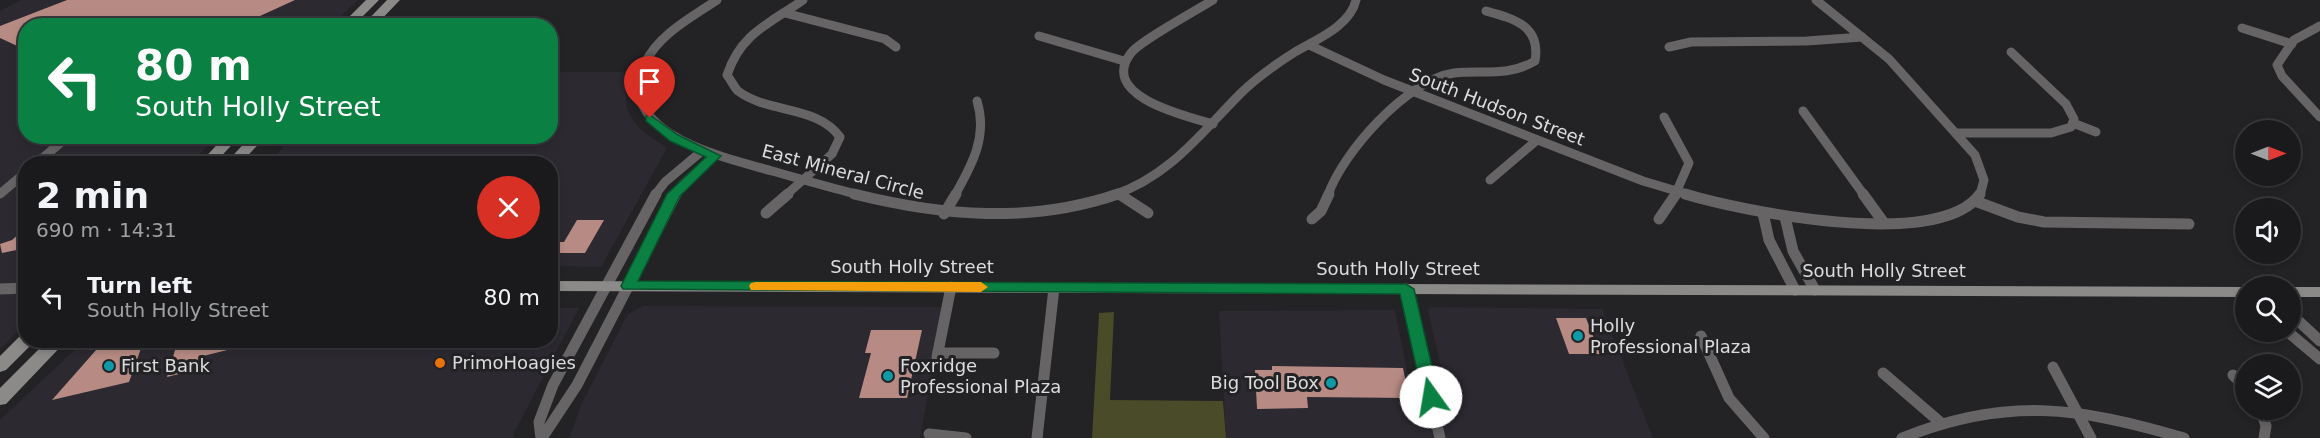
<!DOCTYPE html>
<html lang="en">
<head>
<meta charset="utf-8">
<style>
  :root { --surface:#1a1a1c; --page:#232325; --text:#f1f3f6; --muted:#9fa1a3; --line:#38383b }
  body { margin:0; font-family:"DejaVu Sans",sans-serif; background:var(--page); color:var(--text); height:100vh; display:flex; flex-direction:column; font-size:22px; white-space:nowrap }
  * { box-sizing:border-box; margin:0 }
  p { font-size:20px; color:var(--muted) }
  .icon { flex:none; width:33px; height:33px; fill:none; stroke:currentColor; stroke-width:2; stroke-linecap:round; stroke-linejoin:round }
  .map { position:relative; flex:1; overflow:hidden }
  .sheet { position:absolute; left:18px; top:156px; width:540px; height:192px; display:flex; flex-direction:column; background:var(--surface); border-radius:24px; box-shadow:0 3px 9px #0003,0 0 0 2px var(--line) }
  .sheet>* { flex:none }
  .hud { position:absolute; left:18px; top:18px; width:540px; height:126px; border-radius:24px; box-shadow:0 3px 9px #0003,0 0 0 2px var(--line); background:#0b8043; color:#fff; overflow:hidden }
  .needle { width:39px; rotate:90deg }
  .tools { position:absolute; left:2235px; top:120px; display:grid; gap:12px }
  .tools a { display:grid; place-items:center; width:66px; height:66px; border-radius:50%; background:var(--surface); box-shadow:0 3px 9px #0003,0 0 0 2px var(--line); font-size:30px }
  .pin { position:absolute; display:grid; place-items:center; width:51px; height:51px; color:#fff; margin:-62px -26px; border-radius:50% 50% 50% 0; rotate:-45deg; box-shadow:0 0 6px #0007 }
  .pin .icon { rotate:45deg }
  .me { position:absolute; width:66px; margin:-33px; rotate:347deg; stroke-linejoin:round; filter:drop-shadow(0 0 4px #0008) }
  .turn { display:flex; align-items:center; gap:21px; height:126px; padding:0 18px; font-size:27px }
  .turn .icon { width:78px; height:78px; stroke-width:2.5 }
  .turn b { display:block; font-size:42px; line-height:51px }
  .round { display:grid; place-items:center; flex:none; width:63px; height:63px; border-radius:32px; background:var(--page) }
  .headline { display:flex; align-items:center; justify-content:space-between; height:102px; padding:0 18px }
  h1 { font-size:36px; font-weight:700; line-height:45px }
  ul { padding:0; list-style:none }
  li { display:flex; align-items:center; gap:18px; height:78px; padding:0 18px }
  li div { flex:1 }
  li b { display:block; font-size:22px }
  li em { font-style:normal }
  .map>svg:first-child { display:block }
  .built { fill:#2c2931 }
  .green { fill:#4a4b28 }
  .building { fill:#b78b84 }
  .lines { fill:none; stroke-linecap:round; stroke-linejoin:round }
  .minor-far1 { stroke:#666464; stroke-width:9 }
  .minor { stroke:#666464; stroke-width:11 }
  .secondary { fill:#8c8a89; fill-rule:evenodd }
  .route { fill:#0b8043; stroke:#07532c; stroke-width:1.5 }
  .slow { fill:#f59e0b }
  .culture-dot { fill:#0f9aa8; stroke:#232225; stroke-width:2 }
  .food-dot { fill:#e8710a; stroke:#232225; stroke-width:2 }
  .labels { text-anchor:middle; stroke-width:6; stroke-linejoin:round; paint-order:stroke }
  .street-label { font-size:18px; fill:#dddcdd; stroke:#232225 }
  .poi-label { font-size:18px; fill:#dddcdd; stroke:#232225; text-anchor:start }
</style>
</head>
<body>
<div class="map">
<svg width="2320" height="438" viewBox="0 0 2320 438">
  <rect width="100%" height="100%" fill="#232225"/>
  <g class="built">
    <polygon points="21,0 358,0 332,25 26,26 26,136 218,137 190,163 26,164 25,324 0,349 0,11"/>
    <polygon points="551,72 624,72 627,109 635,123 645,133 667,148 601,267 551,266 550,164 267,164 293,137 550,136"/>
    <polygon points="643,306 944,307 920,438 569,438 581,405 628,314"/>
    <polygon points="1431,307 1602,309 1653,438 1226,438 1219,311 1395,310 1409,380 1444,381 1428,310"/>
    <polygon points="551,308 579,308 514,433 514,438 0,438 0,420 84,341 550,340"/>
  </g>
  <polygon class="green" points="1114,312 1110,400 1223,401 1226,438 1092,438 1099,313"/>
  <g class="building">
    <polygon points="67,0 295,0 238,26 26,26 26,50 0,38 0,26"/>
    <polygon points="577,220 604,220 585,253 554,253 560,242 564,242"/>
    <polygon points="26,228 26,248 2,253 0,244 12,240"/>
    <polygon points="1556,318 1586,318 1600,354 1569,354"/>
    <polygon points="871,330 922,330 907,398 859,398 871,353 865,353"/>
    <polygon points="131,340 144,340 129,382 52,400 97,349"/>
    <polygon points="178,340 252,340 252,344 203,356 199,369 167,377"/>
    <polygon points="1272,366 1403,368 1409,398 1307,397 1308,408 1257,409 1255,370 1272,370"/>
  </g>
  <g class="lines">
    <g class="minor-far1">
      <path d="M717 0C692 17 659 34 645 63 611 134 727 158 772 171 801 179 831 188 860 195"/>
      <path d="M1213 0C1197 10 1140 41 1131 53 1098 96 1185 116 1213 124"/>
      <polyline points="1816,0 1889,59 1975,155 1984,180 1980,195"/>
      <polyline points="785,13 885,39 896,47"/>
      <polyline points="2320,26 2294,40 2277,65 2282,76 2320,117"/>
      <polyline points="2242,28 2292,44"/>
      <polyline points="1039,36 1124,61"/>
      <polyline points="1309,45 1384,80 1643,181 1690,195"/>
      <polyline points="1669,47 1691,42 1807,41 1862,37"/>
      <polyline points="1803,111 1864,195"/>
      <polyline points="1664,117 1689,163 1675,195"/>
      <polyline points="2073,123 2096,132"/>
      <polyline points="1956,133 2051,133 2071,127 2074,119 2066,104 2011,52"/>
      <polyline points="36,164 68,136"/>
      <polyline points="1490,180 1537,140"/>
      <polyline points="0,194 26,172"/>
      <polyline points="1119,194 1121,195"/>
      <polyline points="655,195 665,182 702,151"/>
      <polyline points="675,195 682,185 715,156"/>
      <path d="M786 195 832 154 840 137C817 105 769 114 738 91 734 87 731 80 727 75 741 33 769 24 803 0"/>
      <path d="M955 195C972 165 988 136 977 101"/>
      <path d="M1114 195C1170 176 1201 133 1241 93 1257 77 1276 64 1295 52 1317 39 1350 26 1356 0"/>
      <path d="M1328 195C1343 152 1407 80 1454 73 1483 70 1508 77 1535 61 1541 26 1515 19 1486 11"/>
    </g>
    <g class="minor">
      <path d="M854 194C943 216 1030 224 1118 194"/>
      <polyline points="1119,194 1148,213"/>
      <path d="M1685 194C1745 212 1940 251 1980 194"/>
      <polyline points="1863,194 1884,223"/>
      <polyline points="1975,201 2018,217 2044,222 2189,224"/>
      <polyline points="766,213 788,194"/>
      <polyline points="1763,213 1769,240 1795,290"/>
      <polyline points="944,214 956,194"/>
      <polyline points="1785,217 1793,251 1815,290"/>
      <polyline points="1312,219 1321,211 1329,194"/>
      <polyline points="1659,219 1676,194"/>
      <polyline points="0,289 26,288"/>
      <polyline points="1406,289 1440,438"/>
      <polyline points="2290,313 2320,341"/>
      <polyline points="2288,332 2320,359"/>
      <polyline points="1701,336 1729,398 1764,438"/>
      <polyline points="938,353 994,353"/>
      <polyline points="937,357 951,287"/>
      <polyline points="2053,367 2091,438"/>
      <polyline points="1883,373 1941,423"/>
      <polyline points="2233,375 2246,388"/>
      <polyline points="2261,410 2266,426 2264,438"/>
      <polyline points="929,434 966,438"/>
      <polyline points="541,438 539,422 553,385 656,194"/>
      <polyline points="542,438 577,385 676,194"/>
      <polyline points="1037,438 1054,288"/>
      <path d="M1902 438C2007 396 2078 407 2184 438"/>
    </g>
    <g class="secondary">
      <polygon points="366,0 379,0 353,26 340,26"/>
      <polygon points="387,0 400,0 375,26 362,26"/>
      <polygon points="225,136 240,136 214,164 199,164"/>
      <polygon points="251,136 266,136 240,164 225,164"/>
      <polygon points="550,281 2246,287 2246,297 550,291"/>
      <rect x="2290" y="287" width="30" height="10"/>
      <polygon points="26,334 26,340 34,340 32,344 6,370 0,372 0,356 20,336"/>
      <polygon points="48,340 67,340 6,404 0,405 0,388"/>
    </g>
  </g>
  <polygon class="route" points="650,115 678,135 721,156 680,196 638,281 1406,284 1414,289 1439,397 1431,403 1423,397 1400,294 623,289 621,286 667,194 706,157 670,141 646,121 646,116"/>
  <polygon class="slow" points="756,282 981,282 988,287 981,292 751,290 749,286 751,283"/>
  <g class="culture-dot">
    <circle cx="1578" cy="336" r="6"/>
    <circle cx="109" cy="366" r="6"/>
    <circle cx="888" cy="376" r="6"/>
    <circle cx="1331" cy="383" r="6"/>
  </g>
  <circle class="food-dot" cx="440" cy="363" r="6"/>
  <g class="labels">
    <g class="street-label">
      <text transform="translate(1497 107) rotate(21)" y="6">South Hudson Street</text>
      <text transform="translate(843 172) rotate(15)" y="6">East Mineral Circle</text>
      <text x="912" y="273">South Holly Street</text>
      <text x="1398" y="275">South Holly Street</text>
      <text x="1884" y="277">South Holly Street</text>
    </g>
    <g class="poi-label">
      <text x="1590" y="332">Holly<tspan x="1590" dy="21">Professional Plaza</tspan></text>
      <text x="452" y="369">PrimoHoagies</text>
      <text x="121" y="372">First Bank</text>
      <text x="900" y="372">Foxridge<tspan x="900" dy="21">Professional Plaza</tspan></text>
      <text x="1319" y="389" text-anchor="end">Big Tool Box</text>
    </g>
  </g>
</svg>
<div class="tools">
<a><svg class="needle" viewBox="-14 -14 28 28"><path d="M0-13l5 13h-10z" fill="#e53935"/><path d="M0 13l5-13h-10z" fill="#9fa1a3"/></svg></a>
<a><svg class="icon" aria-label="sound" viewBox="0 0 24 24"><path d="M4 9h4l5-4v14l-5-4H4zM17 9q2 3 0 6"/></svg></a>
<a><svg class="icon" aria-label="search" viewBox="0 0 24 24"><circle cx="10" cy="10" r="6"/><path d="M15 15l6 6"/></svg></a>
<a><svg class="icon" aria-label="layers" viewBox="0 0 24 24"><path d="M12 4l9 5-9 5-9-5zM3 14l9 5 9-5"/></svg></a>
</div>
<div class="pin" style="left:650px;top:118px;background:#d93025"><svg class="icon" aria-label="arrive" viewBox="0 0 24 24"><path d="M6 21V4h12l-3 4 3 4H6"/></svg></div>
<svg class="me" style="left:1431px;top:397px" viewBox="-20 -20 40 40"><circle r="19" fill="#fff"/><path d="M0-13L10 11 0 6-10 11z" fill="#0b8043"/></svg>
<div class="hud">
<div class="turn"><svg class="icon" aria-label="left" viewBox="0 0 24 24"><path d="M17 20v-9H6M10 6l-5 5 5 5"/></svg><div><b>80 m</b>South Holly Street</div></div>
</div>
<section class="sheet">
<div class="headline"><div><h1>2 min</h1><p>690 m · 14:31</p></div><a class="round" style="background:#d93025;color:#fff"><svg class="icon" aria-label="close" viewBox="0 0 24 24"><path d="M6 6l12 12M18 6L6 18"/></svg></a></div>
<ul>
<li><svg class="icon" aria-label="left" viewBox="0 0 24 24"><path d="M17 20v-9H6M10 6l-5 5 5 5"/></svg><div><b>Turn left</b><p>South Holly Street</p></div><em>80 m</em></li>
</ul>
</section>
</div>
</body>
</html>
